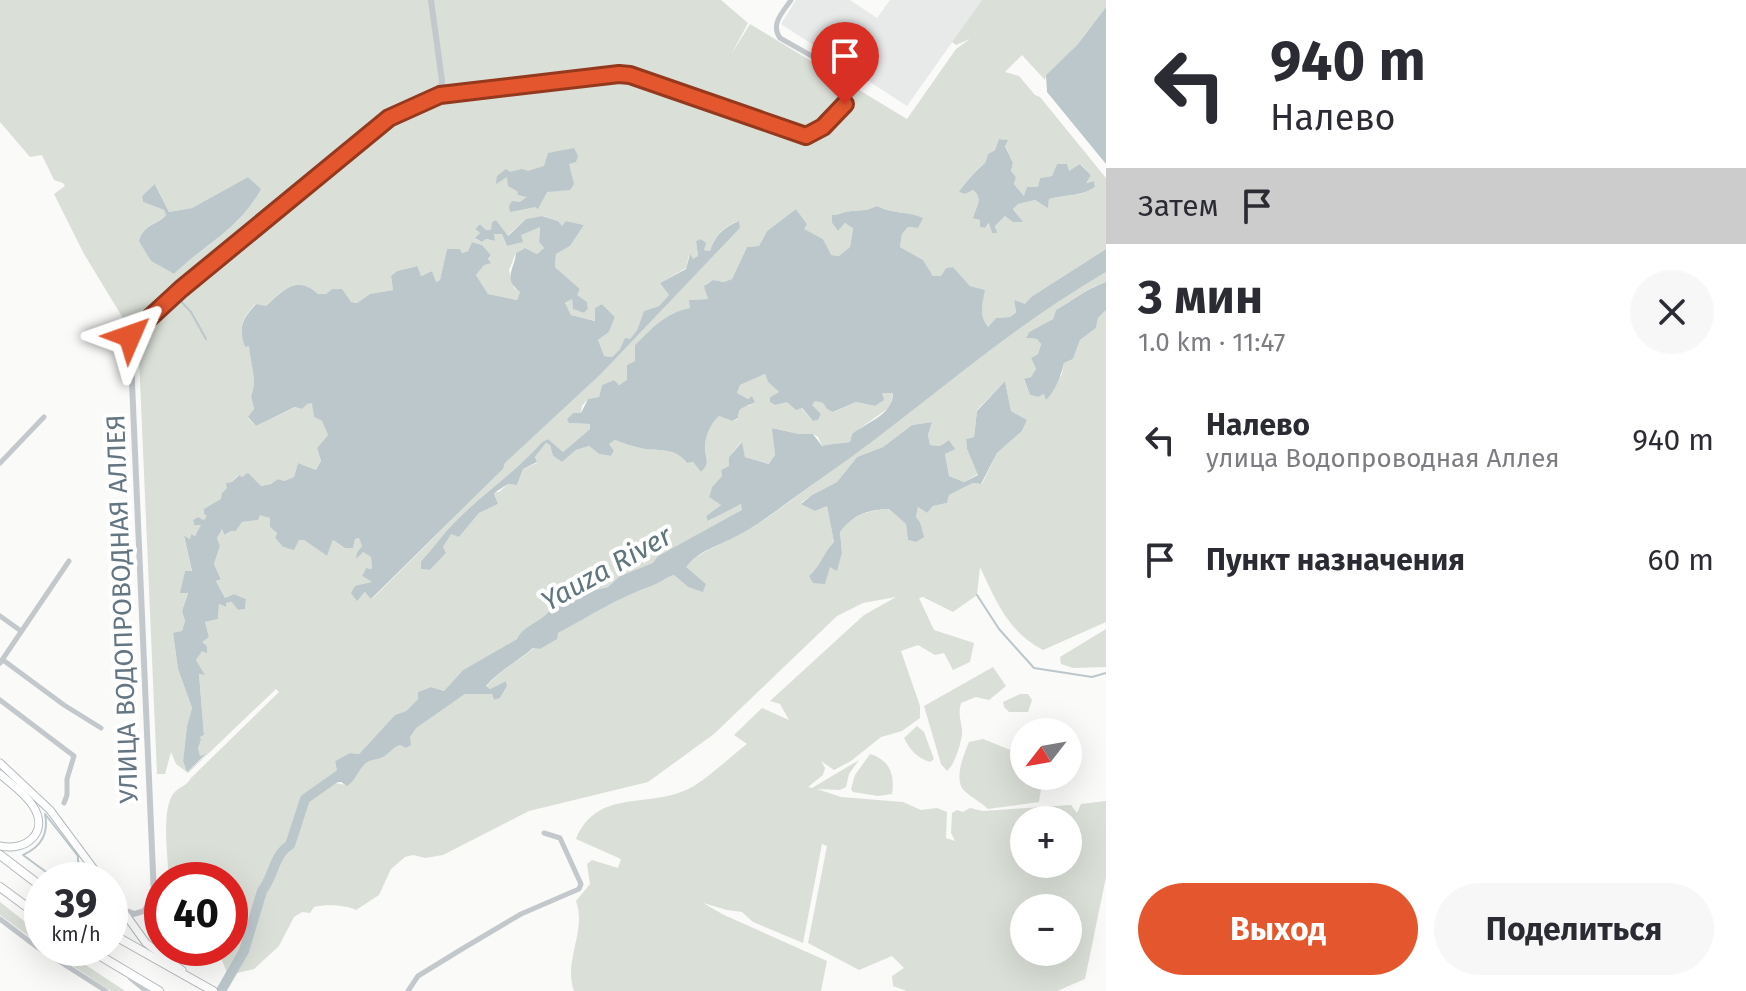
<!DOCTYPE html>
<html lang="ru">
<head>
<meta charset="utf-8">
<style>
  :root { --surface:#fff; --page:#f7f7f7; --text:#2b2b33; --muted:#7c7c81; --accent:#e4572e }
  body { margin:0; font-family:"Fira Sans",sans-serif; background:var(--page); color:var(--text); height:100vh; display:flex; flex-direction:column; font-size:30px; white-space:nowrap }
  * { box-sizing:border-box; margin:0 }
  p { font-size:26px; color:var(--muted) }
  .icon { flex:none; width:44px; height:44px; fill:none; stroke:currentColor; stroke-width:2; stroke-linecap:round; stroke-linejoin:round }
  .map { position:relative; flex:1; overflow:hidden }
  .panel { display:flex; flex-direction:column; background:var(--surface); width:640px }
  .panel>* { flex:none }
  .guide { background:#fff; color:var(--text); overflow:hidden }
  .needle { width:52px; rotate:239deg }
  .tools { position:absolute; left:1010px; top:718px; display:grid; gap:16px }
  .tools a { display:grid; place-items:center; width:72px; height:72px; border-radius:50%; background:var(--surface); box-shadow:0 8px 32px #0002; font-size:40px }
  .speed { position:absolute; left:24px; top:862px; display:flex; gap:16px; font-size:40px; font-weight:700; text-align:center }
  .speed>* { display:grid; place-content:center; width:104px; height:104px; border-radius:50%; background:var(--surface); box-shadow:0 8px 32px #0002; line-height:1 }
  .speed small { font-size:20px; font-weight:400 }
  .speed .limit { border:12px solid #d22; background:#fff; color:#111 }
  .pin { position:absolute; display:grid; place-items:center; width:68px; height:68px; color:#fff; margin:-82px -34px; border-radius:50% 50% 50% 0; rotate:-45deg; box-shadow:0 0 8px #0007 }
  .pin .icon { rotate:45deg }
  .me { position:absolute; width:88px; margin:-44px; rotate:47deg; stroke-linejoin:round; filter:drop-shadow(0 0 6px #0008) }
  .turn { display:flex; align-items:center; gap:28px; height:168px; padding:0 32px; font-size:36px }
  .turn .icon { width:104px; height:104px; stroke-width:2.5 }
  .turn b { display:block; font-size:56px; line-height:68px }
  .then { display:flex; align-items:center; height:76px; padding:0 32px; background:#0003; gap:16px; font-size:30px }
  .round { display:grid; place-items:center; flex:none; width:84px; height:84px; border-radius:42px; background:var(--page) }
  .summary { display:flex; align-items:center; justify-content:space-between; height:136px; padding:0 32px }
  h1 { font-size:48px; font-weight:700; line-height:60px }
  .action { display:flex; gap:16px; margin-top:auto; padding:16px 32px }
  .action a { flex:1; height:92px; border-radius:48px; background:var(--accent); color:#fff; font-size:32px; font-weight:700; line-height:92px; text-align:center }
  .action a+a { background:var(--page); color:var(--text) }
  ul { padding:0; list-style:none }
  li { display:flex; align-items:center; gap:24px; height:120px; padding:0 32px }
  li div { flex:1 }
  li b { display:block; font-size:30px }
  li em { font-style:normal }
  main { display:flex; flex:1; min-height:0 }
  .map>svg:first-child { display:block }
  .built { fill:#e8e9e9 }
  .green { fill:#dadfd7; fill-rule:evenodd }
  .water { fill:#bbc7cb }
  .lines { fill:none; stroke-linecap:round; stroke-linejoin:round }
  .stream { stroke:#bbc7cb; stroke-width:2 }
  .river { stroke:#bbc7cb; stroke-width:10 }
  .secondary-casing { stroke:#b3babf; stroke-width:9 }
  .trunk-casing { stroke:#b4b9bd; stroke-width:10 }
  .minor { stroke:#c3c8cc; stroke-width:5 }
  .tertiary { stroke:#c3c8cc; stroke-width:6 }
  .secondary { stroke:#fff; stroke-width:7 }
  .trunk { stroke:#fff; stroke-width:8 }
  .route-casing { stroke:#94391e; stroke-width:20 }
  .route { stroke:#e4572e; stroke-width:14 }
  .labels { text-anchor:middle; stroke-width:8; stroke-linejoin:round; paint-order:stroke }
  .street-label { font-size:26px; fill:#657683; stroke:#fff }
  .water-label { font-size:28px; font-style:italic; fill:#60757c; stroke:#fff }
</style>
</head>
<body>
<main>
<div class="map">
<svg width="1106" height="991" viewBox="0 0 1106 991">
  <rect width="100%" height="100%" fill="#fafaf8"/>
  <polygon class="built" points="796,0 850,0 877,18 890,0 982,0 907,106 781,24"/>
  <g class="green">
    <path d="M0 0H721L748 23 731 55 750 24 907 119 956 49 970 39 956 45 952 42 982 0H1106V7L1078 44 1046 75 1045 80 1022 55 1005 72 1019 76 1035 95 1040 97 1106 178V249L1031 297 1025 305 1014 300 1016 311 1010 317 996 318 988 327C979 315 982 304 984 290L970 286 953 267 946 268 941 276H933L923 260 900 247 902 234 908 227 918 228 922 218C907 211 891 214 877 206 866 211 863 210 852 211 845 211 840 215 832 215V223L838 231 845 223 853 227 850 247 839 256 830 255 823 239 803 229 807 224 796 209 767 231 759 246 747 247 732 279 724 282 713 280 705 285 708 299 690 300V308C665 313 652 328 635 345V361L627 365 628 380 618 385 614 380 602 385 599 397 588 399 582 406 581 413H573L568 418 569 423 590 424V429L563 452 548 439 542 442C516 472 482 494 454 523 442 535 433 549 421 561V569L430 570 445 554 443 547 451 533 459 537 479 513 498 504 494 492H499L508 484 517 485 523 469 537 463 535 457 546 443 550 445 553 456 562 462 576 450 589 446 599 454 611 456 614 451 608 444 615 440C623 443 631 446 640 448 658 452 674 446 687 463L693 462 701 472C711 462 705 458 705 447 705 436 711 423 719 416L732 421 738 419V412L743 406H749L755 402 752 396 748 399 737 393 740 385 765 374 768 382 779 392 770 397V402L775 405 787 401 795 409 801 408 813 421 818 420 821 414 811 405 815 401 823 403 827 409 834 412 856 402 875 406 883 400 881 393H893L890 407 852 434 850 442C840 444 832 443 822 446L818 437 813 434H799L773 428 775 455 770 464 745 457 741 442 729 457V466L721 470 722 476 712 487 709 496 721 505 706 516 709 521 733 507 742 504 743 510 658 556 654 563 620 576 608 587 546 602 549 611C540 623 523 625 517 639L463 670 444 691 431 687 418 692V699L406 711 395 715 359 754 350 753 335 761 337 771 329 782 347 785C356 779 357 772 364 765 371 758 376 761 383 757 389 753 392 748 400 745L406 748 410 745V737L415 728 465 694H492L494 700 500 698 507 686 506 681 490 689 486 687C499 671 518 661 534 648L540 649 556 639 557 633 631 593 674 575 688 587 703 591 706 584 685 567C700 551 719 546 737 536 769 519 799 494 828 473 922 408 1005 328 1106 272V282C1088 287 1073 300 1056 310L1053 319 1029 332 1026 338 1037 339 1041 343 1038 354 1031 358 1036 369 1031 377 1024 380 1030 395 1038 397 1044 394 1046 399 1062 374 1064 363 1073 359 1080 340 1096 328 1098 318 1106 310V622L1043 650C1008 632 996 601 980 567L977 595 953 612 923 597 919 598 934 630 974 643 970 662 953 670 944 653 935 655 918 645 901 651 920 706V718L902 731 881 737 851 761 834 770 821 761 825 768 823 775 808 787 812 788 859 760 849 774 846 787 840 790 817 789 841 797 903 802 921 810 937 808 947 812 946 838 955 841 951 833 952 813 957 810 963 812 970 808 983 811 1071 805 1077 813 1081 804 1106 801V877L1085 979 1057 991H907L893 986 892 976 904 968 892 956 859 970 808 943 827 846 822 844 803 943 753 922 742 912 727 910 703 903 724 915 827 961 821 991H574C563 961 587 931 576 901L590 884 587 864 592 860 618 868 621 859 576 839C597 789 646 808 686 790 703 783 730 757 747 744L734 735 762 708 789 720 780 704 770 701 864 615 896 597 863 603 837 616 714 734 648 782 529 811 443 855 425 858 413 855 405 857 391 869 379 895 356 910C346 905 326 904 314 907L310 913 302 912 294 917 279 946 254 969 228 975 221 958 202 948H230V880H169C168 859 161 812 173 794 179 786 186 787 191 778L279 692 276 689 188 773 176 764 171 752 165 774H157L138 334 164 308 303 193 299 187 176 288 135 328H129L84 254 54 194 65 186 63 183 54 180 42 155 30 157 0 122ZM999 139 1007 140 1005 145 1013 163 1011 171 1016 177 1014 184 1025 197 1027 187H1038L1040 178 1052 176 1057 164H1067L1068 172 1081 164 1091 175 1085 183 1094 181 1095 187C1079 198 1068 194 1049 199L1048 207 1035 200 1018 204 1013 208 1022 222 1013 221 1005 216 995 226 996 233H992L990 223 985 228 980 227V220L973 217C976 206 984 199 973 190L965 194 959 192C964 184 977 168 985 163L988 154 995 150ZM248 177 260 189C240 230 205 244 174 274L151 261 140 241C144 222 156 226 166 215L164 210 143 202 142 196 156 185 169 212 192 208ZM543 216 558 221 562 227 566 221 584 225 570 246 556 254 555 267 580 289 576 295 587 302 588 309 584 313 573 309 572 298 565 304 571 315 596 321 595 308 602 304 615 317 609 332 598 340 603 356 612 357 620 349 625 339H630L637 330 644 311 659 306 669 295 660 283 686 268 689 255 693 260 698 256 696 241 701 239 705 243 704 250 710 251C715 235 723 227 738 221L740 228 601 374 505 463 503 469 372 599 366 592 357 600 352 593 355 587 373 582 362 576 366 568 372 569 371 557 363 552 356 558 362 546 359 537 355 539 353 548H345L333 540 327 556 304 540H299L294 549 283 547 275 538 277 533 270 527V518L259 514 258 520 242 522 236 531H231L226 535 222 528 217 538 220 546 214 564 221 578 216 581 225 598 234 594 246 599 245 609 238 610 233 602 226 603 225 607 219 604 218 619 205 622 209 637 201 642 207 646V652L202 650 196 660 204 674 199 673 204 735 199 737 201 740 198 748 200 756 206 755 187 772 183 761 187 726 192 708 178 669 173 634 182 631 185 621 182 611 188 592H181L185 571 192 572 184 537 190 539 191 534 195 536 202 524 194 525 193 520 198 517 204 520 208 516 204 514 205 509 222 499V493L227 489V483L232 482 238 475 242 477 248 474 260 486 271 484 278 479 284 481 294 477 298 463 316 470 321 461 317 448 328 435 322 421 314 417 313 403H307L302 409 296 407 256 426 248 418 254 409 251 396C258 380 250 363 249 345L245 347C238 327 242 319 255 304L266 306C282 290 297 274 318 294H326L332 289H341L351 302 357 303 370 294 393 290 391 276 397 271 416 266 420 276 432 271 435 282 440 280 447 249H460L462 253 468 251 472 242 482 245 491 255 488 260 490 263 484 264 476 275 488 294 517 300 520 292 514 288 509 270 516 253 525 248 537 254 544 248 539 242 540 226 520 235 522 242 507 246 502 234H494V241L486 239 482 242 476 239 480 233 475 229 480 224 486 230H492V222L496 220 507 236 526 219ZM1005 381 1011 411 1027 420 1022 431 997 453 982 484 973 483 949 495 947 503 933 506 927 513 918 507 916 517 920 522 923 536 916 542 908 540 906 524 889 509C867 511 854 514 840 532L842 553 837 570 830 566 825 583H813L810 575C822 566 823 553 834 542L827 506 815 511 801 503 812 495 837 482 857 457 883 447 912 425 932 422 928 435 930 445 940 446 949 440 954 448 945 454 949 476 964 482 978 474 967 449 966 439 974 437 977 410ZM1024 820H1068V864H1024ZM1024 908H1068V952H1024Z"/>
    <polygon points="1106,629 1106,667 1073,668 1061,664 1060,657"/>
    <path d="M993 667 1006 686 989 700 976 697 961 703C957 718 963 723 962 735 960 746 955 764 947 771L941 764 924 706Z"/>
    <polygon points="1020,694 1028,694 1032,700 1028,712 1009,712 1004,707 1003,702"/>
    <path d="M917 726 924 732 934 759 930 762C917 758 910 750 904 738Z"/>
    <path d="M983 739 1008 749 1024 752V776H1043L1039 802 988 809C981 802 967 795 962 788 955 775 964 754 969 742Z"/>
    <path d="M870 754C890 760 895 775 892 794L878 796 853 792 851 789 855 775Z"/>
    <polygon points="0,902 42,935 42,946 0,915"/>
    <polygon points="45,948 60,948 125,991 111,991"/>
  </g>
  <g class="water">
    <polygon points="1106,7 1106,164 1047,92 1046,75 1078,44"/>
    <path d="M999 139 1008 140 1005 146 1013 163 1011 171 1016 177 1014 184 1024 196 1027 187H1038L1040 178 1052 176 1057 164H1067L1069 171 1080 164 1091 175 1086 183 1094 181 1095 187C1080 197 1067 194 1049 199L1048 208 1035 200 1018 204 1013 209 1023 222H1013L1005 216 995 226 997 233H992L989 223 985 228 980 227V220L973 218C976 206 984 199 973 190L965 194 959 192C963 185 978 168 985 163L988 154 995 150Z"/>
    <polygon points="574,148 578,156 576,162 569,164 574,184 570,190 547,192 538,209 535,207 510,212 509,206 512,201 520,202 527,197 518,195 517,191 508,186 507,177 496,184 497,176 506,169 510,172 522,169 528,171 544,166 548,153"/>
    <path d="M248 177 261 189C237 232 206 243 174 274L151 261 139 241C145 222 157 226 166 215L164 210 143 202 142 196 155 184 169 212 192 208Z"/>
    <path d="M877 206C891 214 908 211 923 218L918 228 908 227 902 234 900 247 923 260 933 276H941L946 268 953 267 970 286 985 290C982 304 979 315 988 327L996 318 1010 317 1016 312 1014 300 1025 304 1031 297 1106 249V272C1003 331 920 410 823 477 795 496 767 520 737 536 719 546 699 550 686 567L706 584 703 592 688 587 674 575C665 578 659 583 651 586 619 597 588 617 558 633L557 639 540 649 533 648C518 661 499 671 486 686L490 689 506 681 507 686 500 698 494 700 492 694H465L416 728 410 737 411 745 406 748 400 745C392 748 390 753 383 757 376 761 371 758 364 765 357 772 356 780 347 786L341 782 329 783 337 771 335 761 350 753 359 754 395 715 406 711 418 699V692L431 687 444 691 463 670 517 639C523 625 540 623 549 611L545 602 608 587 620 576 653 563 658 556 742 510 741 504 708 521 706 516 721 505 709 497 712 487 722 476 721 470 729 466V457L742 442 745 457 769 464 775 455 772 428 799 434H813L822 446C832 443 840 444 850 442L852 434C867 422 893 415 893 393H882L884 400 875 406 856 402 833 412 827 409 823 403 815 401 812 405 821 414 818 420 813 421 802 408 796 410 787 402 775 405 770 402V397L779 392 768 382 765 374 740 385 737 393 748 399 752 396 755 402C746 408 738 405 738 418L732 421 719 416C711 423 705 436 705 447 705 459 711 462 701 472L693 462 687 463C674 446 658 452 640 448 631 446 623 443 615 440L609 444 614 451 611 456 599 454 589 446 576 450 562 462 553 456 550 445 546 443 535 457 537 462 523 469 517 485 508 484 494 493 498 504 479 513 459 537 451 534 443 547 446 553 430 570 421 569V561C433 549 442 535 454 523 482 494 516 472 542 442L548 439 563 452 590 429V424L569 423 567 419 573 413H581L588 399 599 397 602 385 614 380 619 385 627 380V365L635 361V345C652 328 665 313 690 308L689 300 708 299 704 286 713 280 724 282 732 279 747 247 759 246 767 231 796 209 807 224 804 229 823 239 831 255 839 256 850 247 853 228 845 223 838 231 832 223V215C840 215 845 211 852 211 863 210 866 211 877 206Z"/>
    <path d="M542 216 558 221 562 226 566 221 584 225 570 246 556 254 555 267 580 289 577 295 587 302 588 309 584 313 573 309 572 299 565 303 571 315 595 321V308L602 304 615 317 609 332 598 340 604 356 612 357 620 349 625 338 630 339 637 330 644 311 659 306 669 295 660 283 686 269 690 254 693 259 698 256 696 241 701 239 706 243 704 250 710 251C715 235 724 227 739 221L740 228 601 374 505 463 503 469 371 599 365 592 357 601 351 593 355 586 372 582 362 576 366 568 372 569 371 557 363 552 356 559 357 553 362 546 359 538 355 539 353 548H345L333 540 327 556 304 540H299L294 550 283 547 275 538 277 533 270 527V518L260 515 258 520 242 522 236 531H231L225 535 222 529 217 538 220 546 214 564 221 579 216 581 225 598 234 594 246 599 245 609 238 610 232 602 226 603V607L219 604 218 619 205 622 209 637 202 642 207 646V653L202 651 196 660 205 675 199 674 204 735 200 737 201 740 198 748 200 756 206 754 187 772 183 761 187 726 192 708 178 669 173 633 182 631 185 621 182 611 188 593H180L185 571H192L184 536 190 539 191 534 195 536 201 525H194L193 520 198 517 204 520 207 516 204 514V509L221 499 222 493 227 488 226 483 232 482 239 475 242 477 248 473 261 486 271 484 278 479 284 481 294 477 298 463 316 470 321 461 317 448 328 435 322 421 314 417 312 403 307 404 302 409 295 407 256 426 248 417 254 409 251 396C258 380 250 364 249 346L245 347C238 328 242 319 256 304L266 306C283 290 297 274 318 294H326L332 289H342L351 302 357 303 370 294 393 290 391 276 397 271 417 266 421 276 432 271 436 282 440 280 447 249H460L462 253 468 251 472 242 482 245 491 255 488 259 491 263 484 265 476 275 488 294 517 300 520 292C502 279 515 268 516 253L525 248 537 254 544 248 539 242 540 227 521 235 523 242 507 246 502 234H494L495 241 486 239 482 242 475 238 480 233 475 229 480 224 486 230H491L492 222 496 220 508 236 526 219Z"/>
    <path d="M1106 282V310L1098 318 1096 328 1080 340 1073 359 1064 363C1061 376 1055 391 1046 400L1044 394 1038 397 1030 395 1024 379 1031 377 1036 369 1031 358 1038 354 1041 344 1037 339 1026 338 1029 332 1053 319 1056 310C1073 300 1088 288 1106 282Z"/>
    <path d="M1005 381 1011 411 1027 420 1022 431 997 453 981 484 973 483 949 495 947 503 933 506 927 513 918 507 916 517 920 522 924 537 916 542 908 540 906 524 889 509C867 510 854 514 840 532L842 553 837 571 830 567 825 584 813 583 809 576C821 566 823 553 834 542L827 506 815 511 801 504 812 495 837 482 857 457 883 447 912 425 932 422 928 435 930 445 940 446 949 440 955 449 945 454 949 476 964 482 978 475 967 449 966 439 974 437 977 411Z"/>
  </g>
  <g class="lines">
    <g class="stream">
      <polyline points="178,298 191,312 206,339"/>
      <polyline points="977,595 999,629 1034,668 1092,677 1106,673"/>
      <path d="M57 880 23 855C41 847 49 833 45 814L78 856V861L92 880"/>
    </g>
    <path class="river" d="M221 991 244 951 262 891C273 878 274 854 290 845L305 799 339 775"/>
    <g class="secondary-casing">
      <g id="secondary">
        <polyline points="0,763 50,810 102,880"/>
        <path d="M0 774C11 784 25 793 33 806 50 832 26 852 0 846"/>
        <polyline points="110,893 146,943 182,970"/>
      </g>
    </g>
    <g class="trunk-casing">
      <g id="trunk">
        <polyline points="0,855 42,887"/>
        <polyline points="0,887 42,918"/>
        <polyline points="110,933 213,991"/>
        <polyline points="87,948 159,991"/>
      </g>
    </g>
    <g class="minor">
      <path d="M440 95 619 74 630 75 785 130 809 136 823 127 861 84 780 38C770 24 783 12 791 0"/>
      <polyline points="0,463 44,417"/>
      <polyline points="0,616 21,631"/>
      <polyline points="3,660 64,705 101,728"/>
      <polyline points="0,663 69,561"/>
      <polyline points="0,700 74,756 67,779 67,795 64,803"/>
      <polyline points="0,919 37,947 106,991"/>
      <polyline points="408,991 418,976 462,949 521,914 579,889 581,884 560,838 544,833"/>
    </g>
    <g class="tertiary">
      <polyline points="124,910 134,914 144,911 153,899"/>
      <polyline points="162,953 158,942 154,896 130,336 181,289 389,118 440,95 442,81 431,0"/>
      <polyline points="131,978 147,991"/>
    </g>
    <use href="#secondary" class="secondary"/>
    <use href="#trunk" class="trunk"/>
  </g>
  <g class="lines">
    <g class="route-casing">
      <polyline id="route" points="130,336 181,289 389,118 440,95 619,74 630,75 806,136 823,127 845,104"/>
    </g>
    <use href="#route" class="route"/>
  </g>
  <g class="labels">
    <g class="street-label">
      <text transform="translate(122 609) rotate(-92)" y="9">УЛИЦА ВОДОПРОВОДНАЯ АЛЛЕЯ</text>
    </g>
    <g class="water-label">
      <text transform="translate(606 568) rotate(-29)" y="10">Yauza River</text>
    </g>
  </g>
</svg>
<div class="tools">
<a><svg class="needle" viewBox="-14 -14 28 28"><path d="M0-13l5 13h-10z" fill="#e53935"/><path d="M0 13l5-13h-10z" fill="#7c7c81"/></svg></a>
<a>+</a>
<a>−</a>
</div>
<div class="speed"><div>39<small>km/h</small></div><div class="limit">40</div></div>
<div class="pin" style="left:845px;top:104px;background:#d93025"><svg class="icon" aria-label="arrive" viewBox="0 0 24 24"><path d="M6 21V4h12l-3 4 3 4H6"/></svg></div>
<svg class="me" style="left:130px;top:336px" viewBox="-20 -20 40 40"><path d="M0-17L14 15 0 8-14 15z" fill="#e4572e" stroke="#fff" stroke-width="4"/></svg>
</div>
<section class="panel">
<div class="guide">
<div class="turn"><svg class="icon" aria-label="left" viewBox="0 0 24 24"><path d="M17 20v-9H6M10 6l-5 5 5 5"/></svg><div><b>940 m</b>Налево</div></div>
<div class="then">Затем<svg class="icon" aria-label="arrive" viewBox="0 0 24 24"><path d="M6 21V4h12l-3 4 3 4H6"/></svg></div>
</div>
<div class="summary"><div><h1>3 мин</h1><p>1.0 km · 11:47</p></div><a class="round"><svg class="icon" aria-label="close" viewBox="0 0 24 24"><path d="M6 6l12 12M18 6L6 18"/></svg></a></div>
<ul>
<li><svg class="icon" aria-label="left" viewBox="0 0 24 24"><path d="M17 20v-9H6M10 6l-5 5 5 5"/></svg><div><b>Налево</b><p>улица Водопроводная Аллея</p></div><em>940 m</em></li>
<li><svg class="icon" aria-label="arrive" viewBox="0 0 24 24"><path d="M6 21V4h12l-3 4 3 4H6"/></svg><div><b>Пункт назначения</b></div><em>60 m</em></li>
</ul>
<div class="action"><a>Выход</a><a>Поделиться</a></div>
</section>
</main>
</body>
</html>
